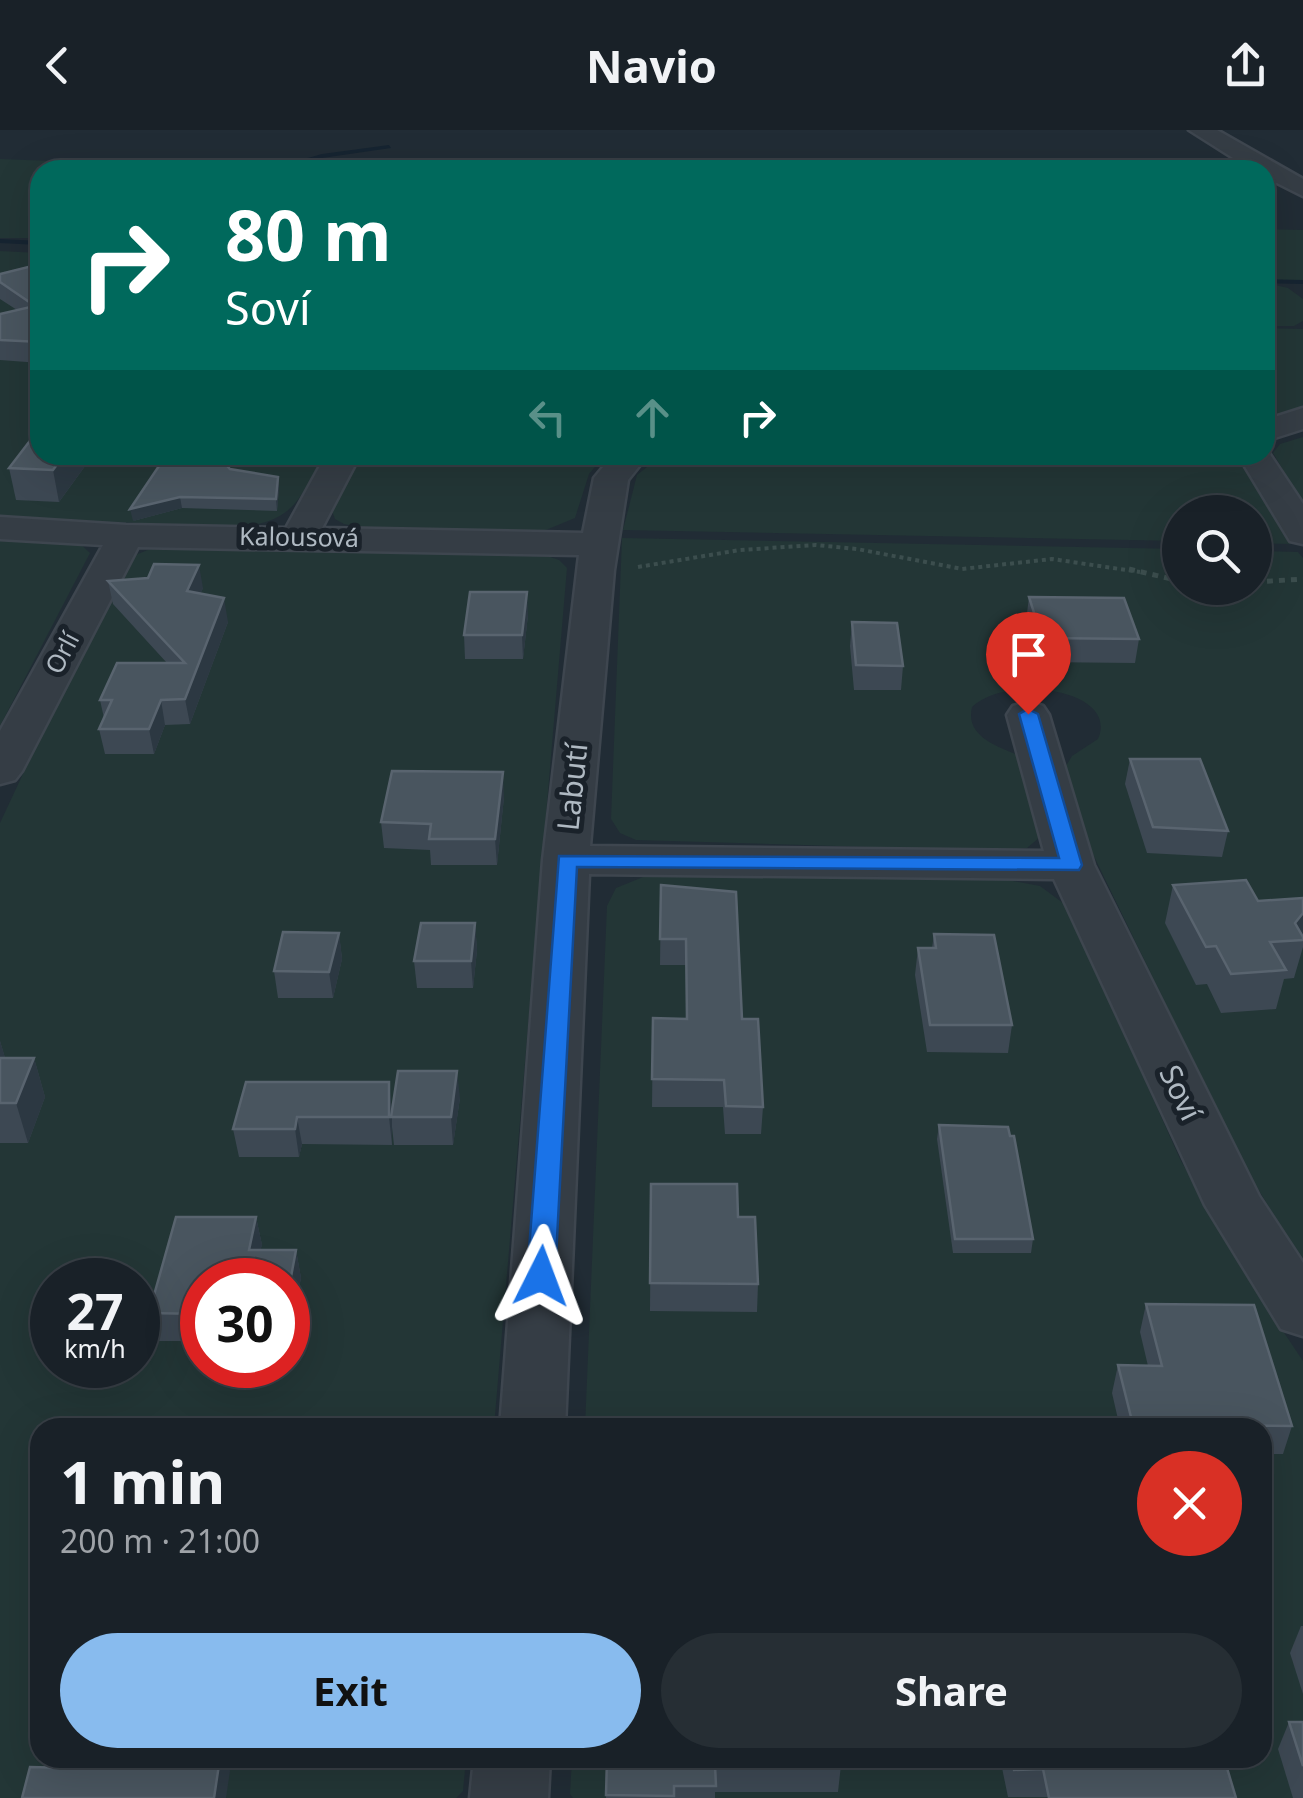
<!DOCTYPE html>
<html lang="en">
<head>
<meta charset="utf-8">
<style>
  :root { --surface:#192128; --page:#262e34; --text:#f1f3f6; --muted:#9fa3a8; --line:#373e45; --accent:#8be }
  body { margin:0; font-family:"Noto Sans",sans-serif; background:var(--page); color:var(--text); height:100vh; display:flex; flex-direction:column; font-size:38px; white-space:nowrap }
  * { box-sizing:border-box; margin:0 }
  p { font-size:32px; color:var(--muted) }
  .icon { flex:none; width:55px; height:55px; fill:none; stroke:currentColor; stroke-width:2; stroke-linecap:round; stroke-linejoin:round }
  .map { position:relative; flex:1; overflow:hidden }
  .panel { position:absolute; left:30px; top:1288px; width:1242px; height:350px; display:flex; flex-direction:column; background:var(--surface); border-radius:30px; box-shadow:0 10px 40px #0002,0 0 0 2px var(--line) }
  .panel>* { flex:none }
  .top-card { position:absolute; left:30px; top:30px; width:1245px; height:305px; border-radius:30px; box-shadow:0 10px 40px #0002,0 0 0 2px var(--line); background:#00695c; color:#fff; overflow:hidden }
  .controls { position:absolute; left:1162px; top:365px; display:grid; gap:20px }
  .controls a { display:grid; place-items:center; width:110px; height:110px; border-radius:50%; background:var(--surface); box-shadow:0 10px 40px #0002,0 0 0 2px var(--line); font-size:50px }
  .speed { position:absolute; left:30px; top:1128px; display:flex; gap:20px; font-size:50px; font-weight:700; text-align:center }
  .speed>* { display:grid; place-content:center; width:130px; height:130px; border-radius:50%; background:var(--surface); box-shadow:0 10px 40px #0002,0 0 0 2px var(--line); line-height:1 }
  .speed small { font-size:25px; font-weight:400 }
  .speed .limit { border:15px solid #d22; background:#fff; color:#111 }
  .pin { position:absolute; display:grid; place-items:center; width:85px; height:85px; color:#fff; margin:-102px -42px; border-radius:50% 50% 50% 0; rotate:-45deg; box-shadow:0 0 10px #0007 }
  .pin .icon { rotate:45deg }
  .me { position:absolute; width:110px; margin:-55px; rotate:3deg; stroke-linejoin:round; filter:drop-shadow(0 0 8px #0008) }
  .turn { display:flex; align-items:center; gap:35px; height:210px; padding:0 30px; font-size:45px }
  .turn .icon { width:130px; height:130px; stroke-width:2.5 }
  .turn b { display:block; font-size:70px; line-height:85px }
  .lanes { display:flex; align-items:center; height:95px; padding:0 30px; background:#0003; justify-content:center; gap:50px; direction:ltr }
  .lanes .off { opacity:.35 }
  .round { display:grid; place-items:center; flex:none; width:105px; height:105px; border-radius:52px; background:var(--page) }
  .headline { display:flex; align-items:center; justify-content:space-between; height:170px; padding:0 30px }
  h1 { font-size:60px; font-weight:700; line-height:75px }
  .cta { display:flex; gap:20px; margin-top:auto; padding:20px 30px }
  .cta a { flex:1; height:115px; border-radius:60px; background:var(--accent); color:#111; font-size:40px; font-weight:700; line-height:115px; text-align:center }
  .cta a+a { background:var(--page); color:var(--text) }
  header { display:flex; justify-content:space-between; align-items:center; height:130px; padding:0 30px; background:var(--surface); font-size:45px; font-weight:700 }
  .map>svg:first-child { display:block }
  .green { fill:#233636; fill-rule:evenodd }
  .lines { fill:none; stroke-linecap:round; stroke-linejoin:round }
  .stream { fill:#162431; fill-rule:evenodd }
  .minor-casing { stroke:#3e464f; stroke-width:5 }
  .path-far1 { stroke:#3c4e4e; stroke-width:4; stroke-dasharray:4 4; stroke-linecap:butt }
  .path { stroke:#3c4e4e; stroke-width:5; stroke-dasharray:6 6; stroke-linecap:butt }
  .minor { fill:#353d45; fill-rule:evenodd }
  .wall { fill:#3d4853 }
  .shaded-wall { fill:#2c3842 }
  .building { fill:#49555f; stroke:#59646f; stroke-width:2.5 }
  .route { fill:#1a73e8; stroke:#114b97; stroke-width:2.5 }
  .labels { text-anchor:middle; stroke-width:10; stroke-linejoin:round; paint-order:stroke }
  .far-street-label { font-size:25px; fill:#afb9c2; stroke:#1a222a }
  .street-label { font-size:30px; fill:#afb9c2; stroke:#1a222a }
</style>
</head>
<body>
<header><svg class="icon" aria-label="back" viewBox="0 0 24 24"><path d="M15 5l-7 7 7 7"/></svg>Navio<svg class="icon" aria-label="share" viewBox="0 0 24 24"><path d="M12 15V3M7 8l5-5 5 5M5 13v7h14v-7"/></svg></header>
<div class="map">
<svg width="1303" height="1668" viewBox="0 0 1303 1668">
  <rect width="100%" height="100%" fill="#212c35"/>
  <g class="green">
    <polygon points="0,29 238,38 246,40 40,40 40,108 0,108"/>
    <polygon points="1265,99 1303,100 1303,151 1265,150"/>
    <path d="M0 121 40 123V325H324C300 366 296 390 245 396L0 389Z"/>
    <polygon points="1265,153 1288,158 1303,169 1303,191 1294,196 1265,196"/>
    <polygon points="1265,198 1303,199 1303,279 1265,290"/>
    <polygon points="1303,307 1303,374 1273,323 1280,314"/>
    <polygon points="358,325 605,325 589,344 575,388 541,402 375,400 344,394 335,389 331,378"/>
    <polygon points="662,325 1220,325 1244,338 1292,414 1255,413 1255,382 1180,382 1180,411 623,400 637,345"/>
    <polygon points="0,404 76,410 90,423 0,596"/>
    <path d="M622 408 1180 419V458H1255V421L1298 422 1303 428V1133L1244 1036 1089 716 1066 636 1072 626 1098 609C1120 558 1005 544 972 577 965 606 996 616 1018 625L1046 702 1027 718 1002 721 636 710 620 703 611 689Z"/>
    <path d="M160 415 539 423 559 430 567 438 494 1297 40 1298V1628H466L463 1661 456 1668H0V693L73 537 133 426ZM52 1150H138V1235H52ZM202 1150H288V1235H202Z"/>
    <polygon points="653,743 1008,750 1040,756 1067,776 1180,1029 1244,1143 1303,1231 1303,1668 573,1668 570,1664 572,1628 1262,1628 1262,1298 585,1297 607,776 616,758"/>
  </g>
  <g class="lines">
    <g class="stream">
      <polygon points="389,15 391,18 322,28 276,40 265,40 322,24"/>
      <polygon points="0,109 40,111 40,115 0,113"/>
      <polygon points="1265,149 1303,150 1303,154 1265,153"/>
    </g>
    <g class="minor-casing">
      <g id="minor">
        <polygon points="1189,0 1217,0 1303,49 1303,66 1265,47 1265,40 1252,40"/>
        <polygon points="1303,278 1303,299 1265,311 1265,290"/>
        <polygon points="1265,317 1303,374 1303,414 1290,411 1238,325 1265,325"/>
        <polygon points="326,325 360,325 322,398 583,403 594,348 613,325 648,325 628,350 614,440 590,716 1044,721 1007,585 1013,576 1028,572 1043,576 1049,585 1094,735 1259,1066 1303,1133 1303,1206 1281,1199 1205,1075 1054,749 589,744 565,1298 500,1298 543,730 579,425 138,417 22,641 15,650 0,654 0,601 103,415 0,409 0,387 126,395 286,398"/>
        <polygon points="474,1628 550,1628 548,1668 470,1668"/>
      </g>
    </g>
    <polyline class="path-far1" points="638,437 740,420 816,415 857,419 962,439 1052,429 1140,442"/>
    <g class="path">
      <polyline points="1129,439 1180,451"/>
      <polyline points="1255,452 1303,449"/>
    </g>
    <use href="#minor" class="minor"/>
  </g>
  <g class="wall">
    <polygon points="40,134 40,233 0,230 0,184 17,180 0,169 0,144"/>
    <polygon points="40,325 87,325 88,332 59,372 16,370 9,338"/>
    <polygon points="230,339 278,347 279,358 277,381 182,378 133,391"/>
    <polygon points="108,451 203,458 200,464 228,492 190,594 165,595 154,624 105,624 99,599 104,588 100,570 167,533 113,474"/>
    <polygon points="1029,467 1139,509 1135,533 1038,532 1026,491"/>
    <polygon points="528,485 523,529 465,529 464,505"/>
    <polygon points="852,492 903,536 901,560 854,560 850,516"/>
    <polygon points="1130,629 1228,701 1222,727 1147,723 1125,654"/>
    <polygon points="504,667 497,735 431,735 430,720 384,718 381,692"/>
    <polygon points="661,755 742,889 763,977 761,1004 725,1004 723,977 652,977 653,888 686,889 686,835 660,835"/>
    <polygon points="1173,755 1258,771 1303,768 1303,817 1294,848 1284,849 1276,879 1221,883 1207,854 1196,855 1165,793"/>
    <polygon points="475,793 477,820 473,858 417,858 414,831"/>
    <polygon points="339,803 342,829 333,868 278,868 274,841"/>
    <polygon points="934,804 1012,895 1008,923 927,922 915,845 918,818 932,818"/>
    <polygon points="0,911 5,928 34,928 45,967 28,1013 0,1013"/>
    <polygon points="246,952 392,979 460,968 453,1015 394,1015 392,997 392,1015 302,1014 299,1027 239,1027 233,999"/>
    <polygon points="939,995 1033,1109 1031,1123 953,1123 937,1009"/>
    <polygon points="651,1054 738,1087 758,1154 757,1182 650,1181"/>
    <polygon points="176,1087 256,1087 262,1115 260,1120 296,1120 301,1148 288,1212 288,1150 202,1150 202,1211 156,1211 149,1183"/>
    <polygon points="1146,1174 1292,1296 1283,1324 1262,1324 1262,1298 1120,1298 1112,1263 1118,1235 1148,1236 1140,1202"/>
    <polygon points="1301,1496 1303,1496 1303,1564 1290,1523"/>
    <polygon points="1289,1592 1303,1592 1303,1668 1293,1668 1278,1619"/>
    <polygon points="607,1628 841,1635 838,1662 715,1662 715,1668 606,1668"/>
    <polygon points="1000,1628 1224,1628 1236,1668 1008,1667"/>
  </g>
  <g class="shaded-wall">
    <polygon points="64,325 87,325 88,332 59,372 53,340"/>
    <polygon points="278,347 279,358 277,381 276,369"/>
    <polygon points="180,367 182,378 133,391 130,379"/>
    <polygon points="199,435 203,458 191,485 187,461"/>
    <polygon points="527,462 528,485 523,529 522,505"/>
    <polygon points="224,468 228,492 190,594 185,569"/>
    <polygon points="161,570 165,595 154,624 149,599"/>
    <polygon points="503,642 504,667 497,735 495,709"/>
    <polygon points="1303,783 1303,808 1295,793"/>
    <polygon points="475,793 477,820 473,858 471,831"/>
    <polygon points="339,803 342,829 333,868 329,842"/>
    <polygon points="0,911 6,931 0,946"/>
    <polygon points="34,928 45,967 28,1013 16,973"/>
    <polygon points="457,941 460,968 453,1015 451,987"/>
    <polygon points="389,952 392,980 392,1015 389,987"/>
    <polygon points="297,987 302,1014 299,1027 295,999"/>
    <polygon points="256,1087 262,1115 254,1148 249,1120"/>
    <polygon points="296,1120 301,1148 288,1212 288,1163"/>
    <polygon points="220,1628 226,1628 230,1641 226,1668 214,1668"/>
  </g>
  <g class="building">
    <polygon points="40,134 40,212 0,210 0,184 35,176 0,152 0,144"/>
    <polygon points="39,299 40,325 64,325 53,340 9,338"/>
    <polygon points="210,325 217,325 230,339 278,347 276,369 180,367 130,379 161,333 182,331 204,334"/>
    <polygon points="154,434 199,435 187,461 224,468 185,569 161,570 149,599 99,599 112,570 100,570 117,533 185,533 108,451 148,448"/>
    <polygon points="470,462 527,462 522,505 464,505"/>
    <polygon points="1029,467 1124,468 1139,509 1042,508"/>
    <polygon points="852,492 897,493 903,536 856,535"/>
    <polygon points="1130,629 1200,629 1228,701 1153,697"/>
    <polygon points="392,641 503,642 495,709 429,709 431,694 381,692"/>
    <polygon points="1246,750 1258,771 1303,768 1303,783 1295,793 1303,807 1303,810 1270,812 1286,840 1231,844 1216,816 1206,817 1173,755"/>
    <polygon points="661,755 736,762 742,889 758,889 763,977 726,976 724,950 652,949 653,888 687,889 686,809 660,809"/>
    <polygon points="421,793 475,793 471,831 414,831"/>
    <polygon points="283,802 339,803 329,842 274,841"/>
    <polygon points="934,804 994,805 1012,895 930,895 918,818 936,818"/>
    <polygon points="0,928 34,928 16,973 0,973"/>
    <polygon points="398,941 457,941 451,987 391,987"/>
    <polygon points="246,952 389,952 389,987 297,987 295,999 233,999"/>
    <polygon points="939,995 1008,997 1010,1006 1014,1006 1033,1109 955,1109"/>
    <polygon points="651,1054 737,1054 738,1087 755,1087 758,1154 650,1153"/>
    <polygon points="176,1087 256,1087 249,1120 296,1120 288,1163 288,1150 202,1150 202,1184 149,1183"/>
    <polygon points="1146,1174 1254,1175 1292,1296 1133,1295 1118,1235 1162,1236"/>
    <polygon points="1289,1592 1303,1592 1303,1636"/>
    <polygon points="74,1628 220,1628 214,1668 22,1668 30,1637 71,1638"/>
    <polygon points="607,1628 841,1628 841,1635 715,1635 716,1656 674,1656 674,1666 606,1665"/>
    <polygon points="1011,1628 1224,1628 1236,1668 1049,1668 1043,1639 1014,1640"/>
  </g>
  <polygon class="route" points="1028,579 1038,584 1082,735 1079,740 577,737 555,1146 551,1154 541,1157 531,1154 527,1146 559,726 1059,728 1019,584"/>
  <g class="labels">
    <g class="far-street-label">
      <text transform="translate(299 407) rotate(1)" y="9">Kalousová</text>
      <text transform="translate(62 523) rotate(-62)" y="9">Orlí</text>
    </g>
    <g class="street-label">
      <text transform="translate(573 657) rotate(-84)" y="10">Labutí</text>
      <text transform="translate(1180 963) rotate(64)" y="10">Soví</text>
    </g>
  </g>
</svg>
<div class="controls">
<a><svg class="icon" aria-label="search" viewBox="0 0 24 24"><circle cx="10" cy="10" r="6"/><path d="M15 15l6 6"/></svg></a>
</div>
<div class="speed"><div>27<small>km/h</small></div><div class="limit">30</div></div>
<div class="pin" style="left:1028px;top:584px;background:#d93025"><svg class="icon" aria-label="arrive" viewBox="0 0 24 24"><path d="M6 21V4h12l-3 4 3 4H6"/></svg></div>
<svg class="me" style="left:541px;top:1146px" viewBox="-20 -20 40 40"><path d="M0-17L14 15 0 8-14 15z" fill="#1a73e8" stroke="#fff" stroke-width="4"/></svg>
<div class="top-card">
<div class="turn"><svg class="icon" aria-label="right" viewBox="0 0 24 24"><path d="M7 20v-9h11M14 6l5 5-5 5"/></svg><div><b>80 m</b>Soví</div></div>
<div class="lanes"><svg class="icon off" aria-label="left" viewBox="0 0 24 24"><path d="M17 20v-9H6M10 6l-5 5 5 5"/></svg><svg class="icon off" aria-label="ahead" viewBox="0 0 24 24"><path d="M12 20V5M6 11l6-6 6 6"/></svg><svg class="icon" aria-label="right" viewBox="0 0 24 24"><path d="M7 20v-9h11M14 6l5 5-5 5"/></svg></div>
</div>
<section class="panel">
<div class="headline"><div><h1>1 min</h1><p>200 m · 21:00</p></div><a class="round" style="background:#d93025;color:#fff"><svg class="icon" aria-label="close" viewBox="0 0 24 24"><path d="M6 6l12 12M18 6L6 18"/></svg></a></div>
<div class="cta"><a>Exit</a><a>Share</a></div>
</section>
</div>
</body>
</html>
